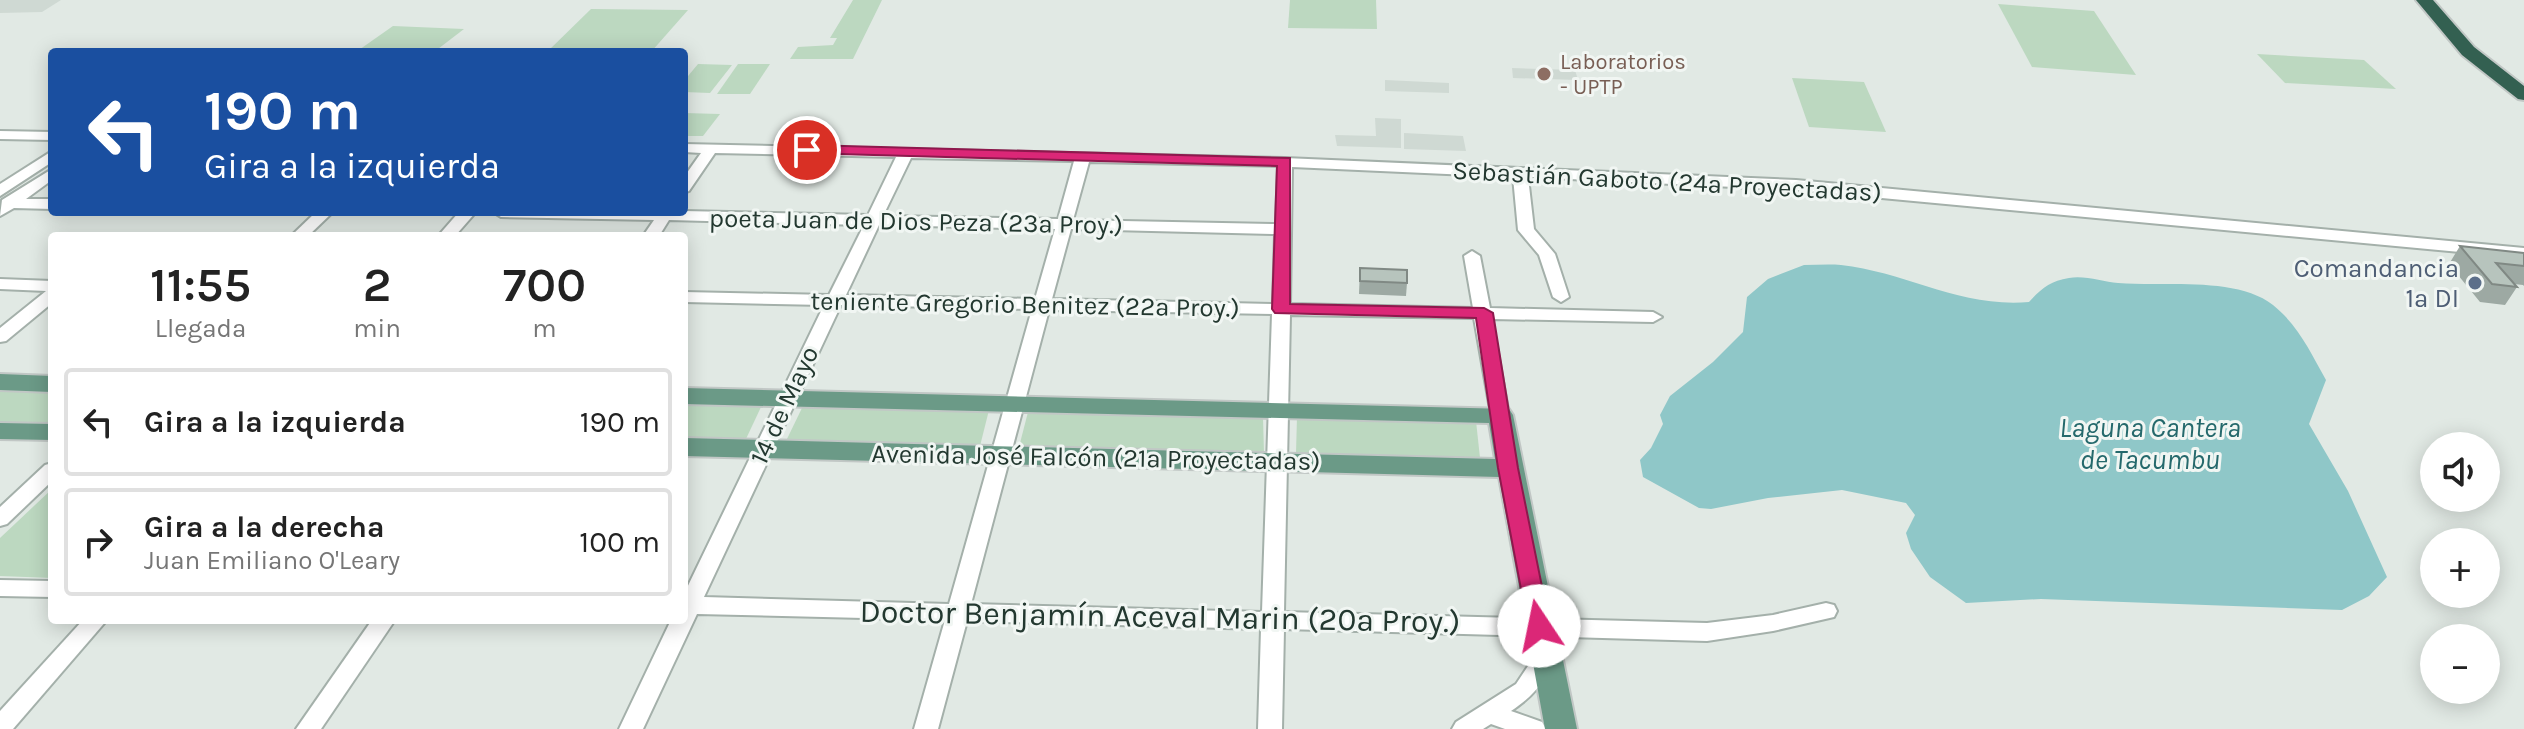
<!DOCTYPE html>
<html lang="es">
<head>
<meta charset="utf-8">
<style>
  :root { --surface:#fff; --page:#f6f6f6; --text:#222; --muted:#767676; --line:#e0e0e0 }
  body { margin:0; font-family:Karla,sans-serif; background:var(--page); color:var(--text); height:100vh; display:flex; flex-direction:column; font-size:30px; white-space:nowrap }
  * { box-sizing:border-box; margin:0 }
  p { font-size:26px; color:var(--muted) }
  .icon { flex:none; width:44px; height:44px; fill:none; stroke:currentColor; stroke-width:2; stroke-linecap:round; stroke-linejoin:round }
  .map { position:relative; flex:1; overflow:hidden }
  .drawer { position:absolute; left:48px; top:232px; width:640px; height:392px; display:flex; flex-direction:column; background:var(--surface); border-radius:8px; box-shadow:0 4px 20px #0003 }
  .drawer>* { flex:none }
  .guide { position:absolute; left:48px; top:48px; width:640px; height:168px; border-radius:8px; box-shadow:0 4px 20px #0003; background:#1a4fa0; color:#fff; overflow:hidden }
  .tools { position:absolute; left:2420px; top:432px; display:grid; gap:16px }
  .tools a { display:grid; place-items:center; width:80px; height:80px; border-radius:50%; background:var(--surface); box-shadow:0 4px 20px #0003; font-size:40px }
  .pin { position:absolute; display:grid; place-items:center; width:68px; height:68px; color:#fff; margin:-34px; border:4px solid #fff; border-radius:50%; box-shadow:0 2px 8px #0007 }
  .me { position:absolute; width:88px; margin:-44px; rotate:349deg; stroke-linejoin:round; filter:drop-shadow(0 0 6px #0008) }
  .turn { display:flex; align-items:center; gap:28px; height:168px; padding:0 24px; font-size:36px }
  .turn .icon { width:104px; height:104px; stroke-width:2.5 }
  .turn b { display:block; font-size:56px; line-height:68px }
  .eta { display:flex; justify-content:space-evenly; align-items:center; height:136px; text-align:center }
  .eta b { font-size:48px; font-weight:600; line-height:56px }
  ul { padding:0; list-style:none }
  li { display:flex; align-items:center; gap:24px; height:108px; margin:0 16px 12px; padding:0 8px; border:4px solid var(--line); border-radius:8px }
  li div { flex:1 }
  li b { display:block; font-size:30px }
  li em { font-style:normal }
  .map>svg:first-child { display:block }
  .built { fill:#cfd9d3 }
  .green { fill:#bcd8c0 }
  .water { fill:#8fc7c8 }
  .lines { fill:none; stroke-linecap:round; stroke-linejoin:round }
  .minor-casing { stroke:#a4b0aa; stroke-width:4 }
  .major-casing { stroke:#c1c7c5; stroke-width:4 }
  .highway-casing { stroke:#c1c7c5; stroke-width:4 }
  .minor { fill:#fff; fill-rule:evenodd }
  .major { fill:#6b9a87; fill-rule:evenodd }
  .highway { fill:#336051; fill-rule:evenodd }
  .wall { fill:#9da9a3 }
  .building { fill:#b7c4bd; stroke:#808984; stroke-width:2 }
  .route { fill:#db2777; stroke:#8e194d; stroke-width:2 }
  .education-dot { fill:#8d6e63; stroke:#f1f6f3; stroke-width:3 }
  .service-dot { fill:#5c6f8a; stroke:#f1f6f3; stroke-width:3 }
  .labels { text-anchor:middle; stroke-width:6; stroke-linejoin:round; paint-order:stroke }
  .far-education-label { font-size:22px; fill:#785e54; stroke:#f1f6f3; text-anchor:start }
  .street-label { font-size:26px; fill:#233830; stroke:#f1f6f3 }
  .service-label { font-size:26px; fill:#4e5e75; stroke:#f1f6f3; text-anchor:end }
  .water-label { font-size:28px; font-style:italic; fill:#25696c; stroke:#f1f6f3 }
  .near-street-label { font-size:32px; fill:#233830; stroke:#f1f6f3 }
</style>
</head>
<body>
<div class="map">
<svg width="2524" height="729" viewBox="0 0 2524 729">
  <rect width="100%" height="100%" fill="#e1e9e4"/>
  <g class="built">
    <polygon points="0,0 61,0 42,12 0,13"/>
    <polygon points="1512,68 1575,70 1578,80 1513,78"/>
    <polygon points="1385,80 1449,83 1449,93 1385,91"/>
    <polygon points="1375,118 1401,119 1401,148 1337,146 1335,135 1376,136"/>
    <polygon points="1404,133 1463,136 1466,151 1404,149"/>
  </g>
  <g class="green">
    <polygon points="853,0 882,0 853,59 790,59 798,47 833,45 837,38 830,38"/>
    <polygon points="1290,0 1376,0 1377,29 1288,28"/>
    <polygon points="1998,4 2094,11 2136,75 2032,67"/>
    <polygon points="591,9 688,10 651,52 547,52"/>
    <polygon points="393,26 464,29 434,52 356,52"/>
    <polygon points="2257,54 2364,60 2396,89 2285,83"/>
    <polygon points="698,64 732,65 710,93 684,92 684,81"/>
    <polygon points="738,64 770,64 750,94 717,94"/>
    <polygon points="1792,78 1864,82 1886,132 1809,127"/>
    <polygon points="684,113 720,114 703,136 684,136"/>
    <polygon points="0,389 52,390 52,424 0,423"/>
    <polygon points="684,405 761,407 745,441 684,439"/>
    <polygon points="802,408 989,410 980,446 786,441"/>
    <polygon points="1028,412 1263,418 1264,453 1019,447"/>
    <polygon points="1297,417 1476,421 1480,458 1296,453"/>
    <polygon points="52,489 52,578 0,576 0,538"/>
  </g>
  <path class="water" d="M1804 265C1816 265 1829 264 1841 265 1906 272 1960 308 2029 302 2042 288 2050 281 2069 278 2085 275 2103 282 2118 283 2163 287 2236 276 2273 305 2298 325 2311 353 2326 380L2309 424 2348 491 2387 577 2369 596 2342 610 2041 599 1966 603 1930 577 1911 549 1906 533 1915 515 1906 503 1842 490 1768 498 1711 509 1699 508 1643 477 1640 460 1651 448 1663 424 1660 415 1670 396 1713 362 1743 332 1747 297 1768 279Z"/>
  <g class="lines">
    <g class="minor-casing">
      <g id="minor">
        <polygon points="0,131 52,132 52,140 0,139"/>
        <path d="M684 144 1285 158 1796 180 2524 248V258L1796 190 1528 177 1534 229 1555 254 1569 297 1561 302 1553 297 1539 255 1518 230 1513 177 1292 167 1290 304 1473 308 1464 256 1472 251 1480 256 1490 308 1653 312 1662 317 1653 322 1492 319 1509 415 1500 421 1491 415 1474 318 1290 315 1284 612 1707 623 1773 615 1826 603 1834 605 1837 611 1834 617 1773 631 1707 641 1284 629 1282 729H1258L1261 629 967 621 938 729H914L945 620 697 614 643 729H619L671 620H684V594L824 305 684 302V292L829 295 864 225 669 220 659 236H643L654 220 501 217 493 212 684 211 868 215 896 157 715 153 689 191 684 193V177L701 153 684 152ZM911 158 1074 161 1058 219 883 216ZM1089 162 1278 166 1276 224 1073 220ZM879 225 1055 229 1035 299 846 295ZM1071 229 1275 234 1273 304 1052 299ZM841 305 1032 309 949 604 704 597ZM1049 310 1272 314 1262 612 971 604Z"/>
        <polygon points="52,151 52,162 0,196 0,184"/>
        <polygon points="52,169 52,180 26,199 52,199 52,209 14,208 0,216 2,200"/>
        <polygon points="316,212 333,212 308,236 291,236"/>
        <polygon points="459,212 476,212 455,236 438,236"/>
        <polygon points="0,279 52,281 52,303 6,341 0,342 0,328 46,291 0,289"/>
        <polygon points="52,463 52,481 7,524 0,526 0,507 45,465"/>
        <polygon points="0,580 52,581 52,597 0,596"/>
        <polygon points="83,620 107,620 13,729 0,729 0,711"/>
        <polygon points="372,620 395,620 321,729 296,729"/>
        <path d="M1546 648 1554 651 1557 657C1544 682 1534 696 1511 711L1542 722 1546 729H1505L1491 724 1483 729H1452L1456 722 1516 684 1538 651Z"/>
      </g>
    </g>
    <g class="major-casing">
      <g id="major">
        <polygon points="0,374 52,376 52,392 0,390"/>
        <polygon points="684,388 1509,409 1513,415 1577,729 1545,729 1499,477 684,456 684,438 1495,459 1489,423 684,404"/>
        <polygon points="0,423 52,424 52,440 0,439"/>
      </g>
    </g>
    <g class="highway-casing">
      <polygon id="highway" points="2416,0 2433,0 2474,47 2524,86 2524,100 2518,99 2462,55"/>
    </g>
    <use href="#minor" class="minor"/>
    <use href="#major" class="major"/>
    <use href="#highway" class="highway"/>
  </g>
  <g class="wall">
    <polygon points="2460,246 2524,253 2524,286 2523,285 2514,284 2517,287 2505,305 2480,302 2449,264"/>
    <polygon points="1360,268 1407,283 1406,296 1359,294"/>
  </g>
  <g class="building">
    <polygon points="2460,246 2524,253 2524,266 2496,263 2517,287 2492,284"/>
    <polygon points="1360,268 1407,270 1407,283 1360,281"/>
  </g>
  <polygon class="route" points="807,145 1290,158 1290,304 1484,308 1493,313 1518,468 1550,626 1547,632 1539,635 1531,632 1528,626 1498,468 1476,318 1275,313 1272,309 1277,166 802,153 802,147"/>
  <circle class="education-dot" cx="1544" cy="74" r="8"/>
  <circle class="service-dot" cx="2475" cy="283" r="8"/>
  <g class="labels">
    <g class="far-education-label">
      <text x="1560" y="69">Laboratorios<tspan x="1560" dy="25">- UPTP</tspan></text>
    </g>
    <g class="street-label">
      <text transform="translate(1667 181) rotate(3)" y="9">Sebastián Gaboto (24ª Proyectadas)</text>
      <text transform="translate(916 221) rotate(1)" y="9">poeta Juan de Dios Peza (23ª Proy.)</text>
      <text transform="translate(1025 304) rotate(1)" y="9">teniente Gregorio Benitez (22ª Proy.)</text>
      <text transform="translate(784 405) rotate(-65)" y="9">14 de Mayo</text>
      <text transform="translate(1096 457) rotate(1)" y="9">Avenida José Falcón (21ª Proyectadas)</text>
    </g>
    <g class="service-label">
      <text x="2459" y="277">Comandancia<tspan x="2459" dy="30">1a DI</tspan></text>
    </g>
    <g class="water-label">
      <text x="2150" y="437">Laguna Cantera<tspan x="2150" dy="32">de Tacumbu</tspan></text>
    </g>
    <g class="near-street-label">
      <text transform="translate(1160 616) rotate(1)" y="11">Doctor Benjamín Aceval Marin (20ª Proy.)</text>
    </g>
  </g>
</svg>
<div class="tools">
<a><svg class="icon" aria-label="sound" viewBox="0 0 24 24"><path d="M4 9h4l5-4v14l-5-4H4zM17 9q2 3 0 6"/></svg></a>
<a>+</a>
<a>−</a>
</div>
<div class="pin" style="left:807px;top:150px;background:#d93025"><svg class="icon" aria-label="arrive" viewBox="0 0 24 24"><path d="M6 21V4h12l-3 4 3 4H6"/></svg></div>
<svg class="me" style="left:1539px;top:626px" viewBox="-20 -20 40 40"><circle r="19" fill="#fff"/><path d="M0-13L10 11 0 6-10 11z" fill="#db2777"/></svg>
<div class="guide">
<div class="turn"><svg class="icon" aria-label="left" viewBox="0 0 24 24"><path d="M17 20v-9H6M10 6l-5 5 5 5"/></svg><div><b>190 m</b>Gira a la izquierda</div></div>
</div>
<section class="drawer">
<div class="eta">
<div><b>11:55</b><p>Llegada</p></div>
<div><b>2</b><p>min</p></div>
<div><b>700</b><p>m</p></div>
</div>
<ul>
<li><svg class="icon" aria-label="left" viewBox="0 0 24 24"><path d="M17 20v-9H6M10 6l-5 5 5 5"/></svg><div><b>Gira a la izquierda</b></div><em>190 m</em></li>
<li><svg class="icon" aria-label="right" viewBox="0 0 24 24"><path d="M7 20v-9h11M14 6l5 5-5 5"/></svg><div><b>Gira a la derecha</b><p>Juan Emiliano O'Leary</p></div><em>100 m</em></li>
</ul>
</section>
</div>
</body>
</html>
